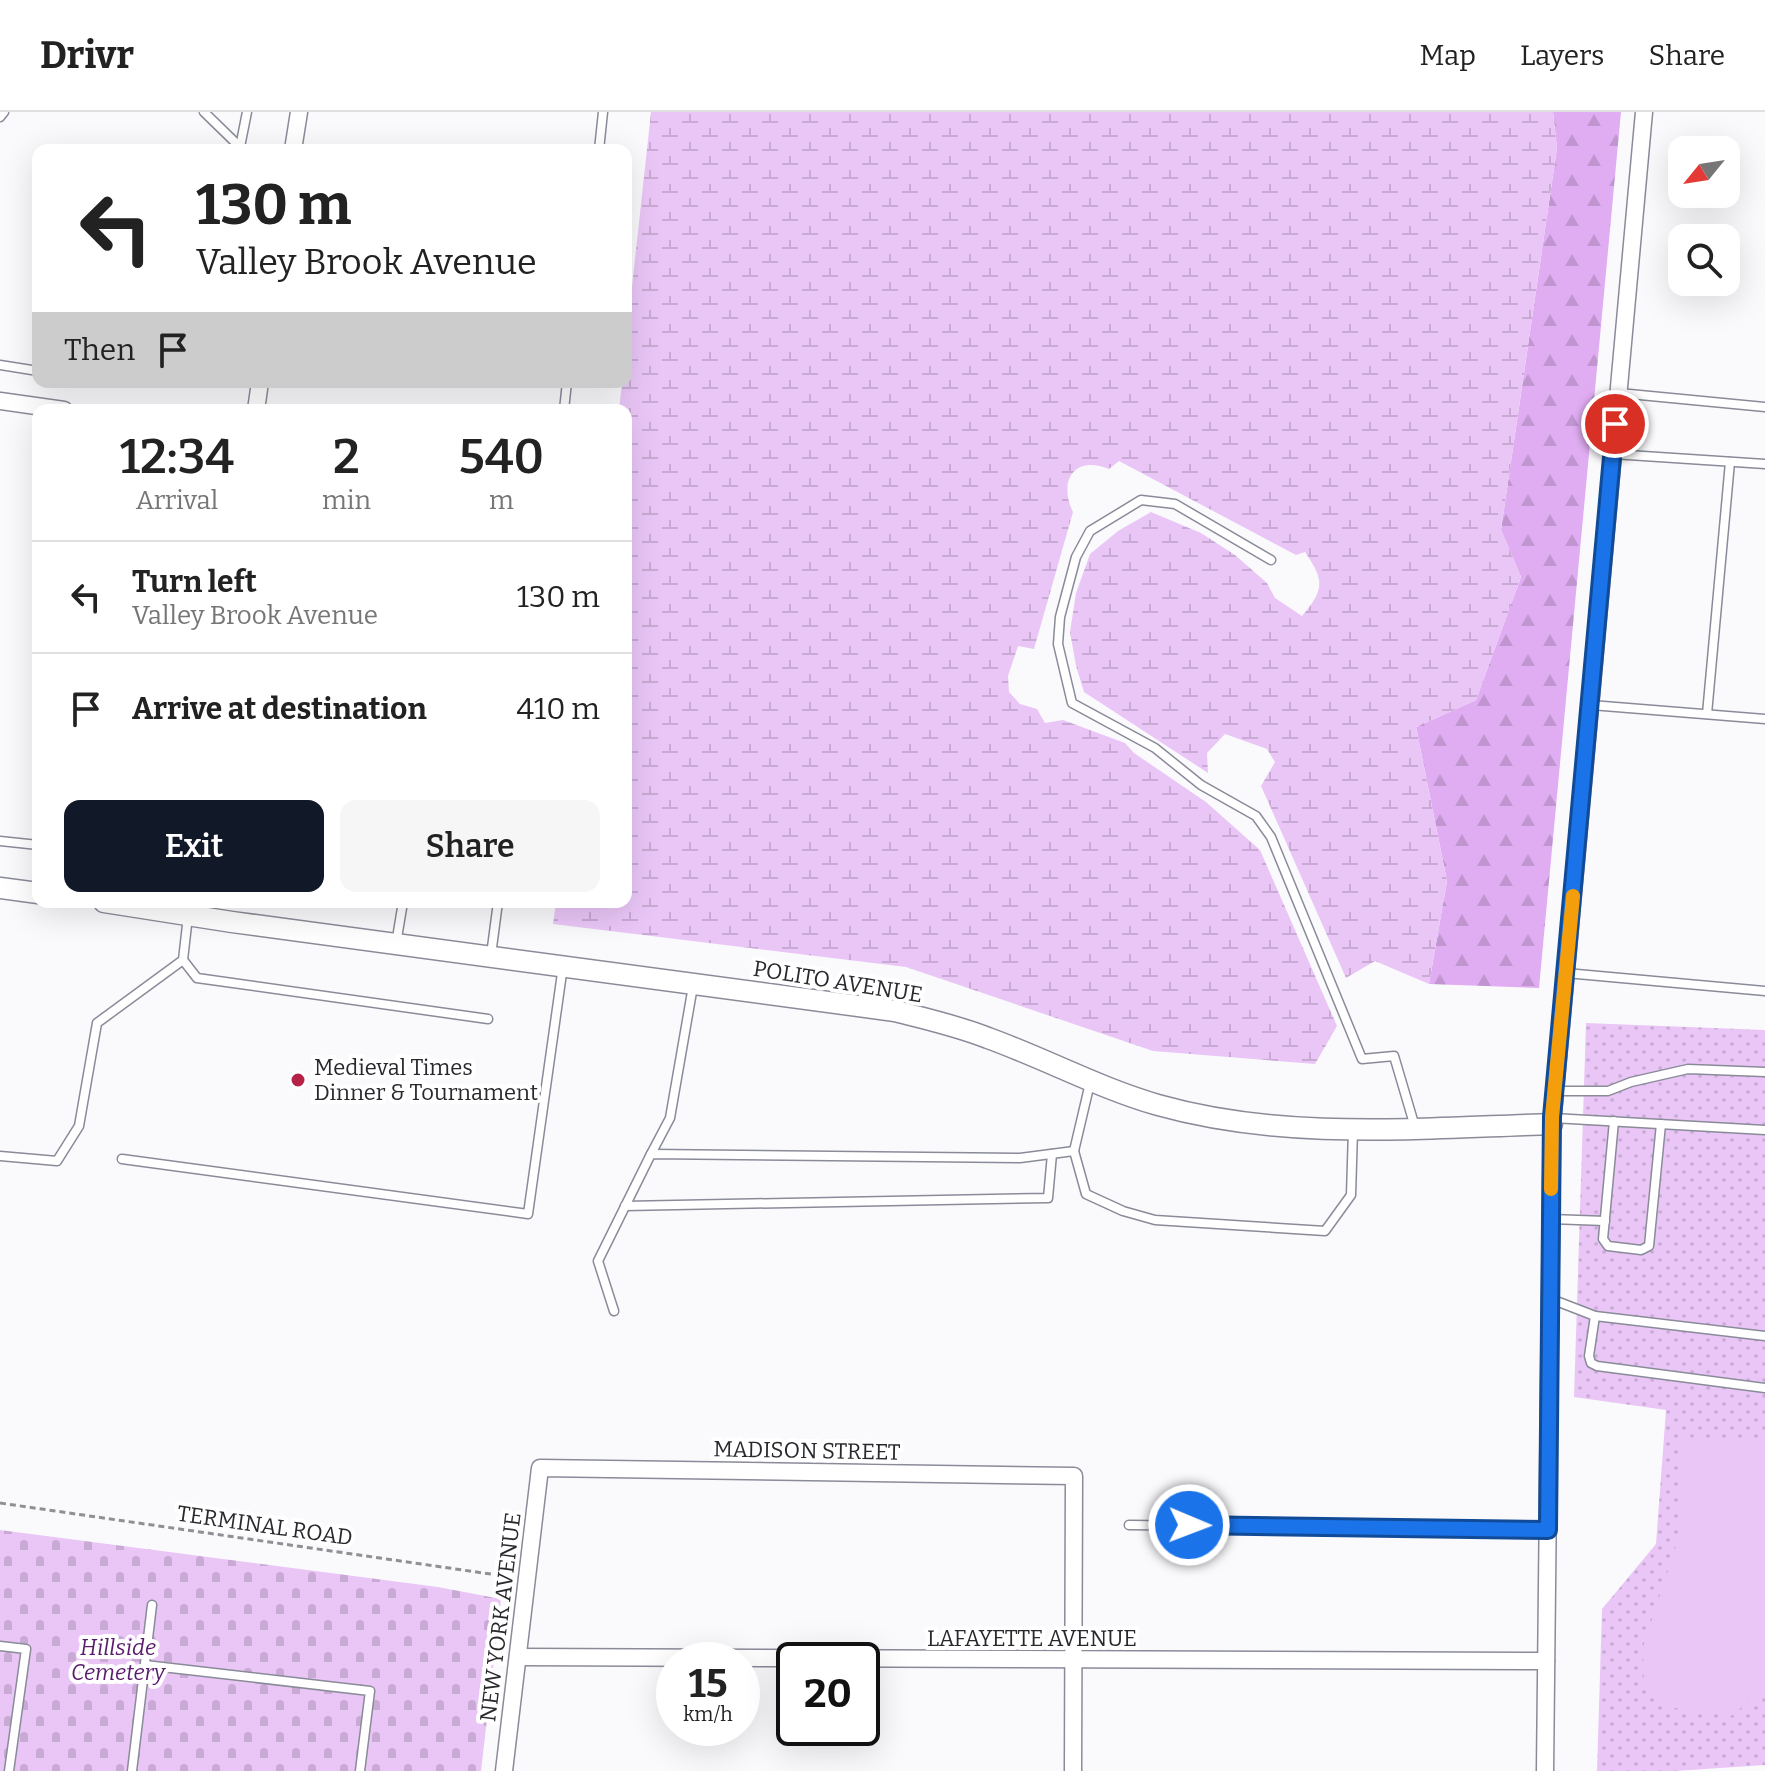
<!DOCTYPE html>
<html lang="en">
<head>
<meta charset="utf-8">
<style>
  :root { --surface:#fff; --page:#f6f6f6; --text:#222; --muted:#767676; --line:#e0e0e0; --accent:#111827 }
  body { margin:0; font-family:Bitter,serif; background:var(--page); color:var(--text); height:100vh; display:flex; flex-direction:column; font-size:30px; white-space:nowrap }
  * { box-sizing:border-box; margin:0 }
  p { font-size:26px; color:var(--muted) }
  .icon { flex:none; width:44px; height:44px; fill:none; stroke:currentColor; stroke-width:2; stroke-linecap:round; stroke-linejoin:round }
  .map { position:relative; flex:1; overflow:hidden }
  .drawer { position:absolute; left:32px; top:292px; width:600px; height:504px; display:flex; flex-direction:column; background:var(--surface); border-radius:16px; box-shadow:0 8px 32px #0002 }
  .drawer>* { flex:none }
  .top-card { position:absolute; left:32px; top:32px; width:600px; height:244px; border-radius:16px; box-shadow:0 8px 32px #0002; background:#fff; color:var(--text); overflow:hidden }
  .needle { width:52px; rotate:240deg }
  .tools { position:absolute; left:1668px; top:24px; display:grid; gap:16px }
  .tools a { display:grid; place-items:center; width:72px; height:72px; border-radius:16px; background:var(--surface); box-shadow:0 8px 32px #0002; font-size:40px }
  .speed { position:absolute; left:656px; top:1530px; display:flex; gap:16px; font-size:40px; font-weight:700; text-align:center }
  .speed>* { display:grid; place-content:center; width:104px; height:104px; border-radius:50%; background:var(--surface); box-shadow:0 8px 32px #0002; line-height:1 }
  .speed small { font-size:20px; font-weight:400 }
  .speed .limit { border:4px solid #111; border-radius:12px; background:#fff; color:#111 }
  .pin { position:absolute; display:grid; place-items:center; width:68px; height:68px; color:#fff; margin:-34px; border:4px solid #fff; border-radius:50%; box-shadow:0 2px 8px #0007 }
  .me { position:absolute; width:88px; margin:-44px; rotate:91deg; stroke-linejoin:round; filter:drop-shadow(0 0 6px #0008) }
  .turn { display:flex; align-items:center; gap:28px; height:168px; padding:0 32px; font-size:36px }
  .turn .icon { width:104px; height:104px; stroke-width:2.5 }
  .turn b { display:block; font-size:56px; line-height:68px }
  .then { display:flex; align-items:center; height:76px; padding:0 32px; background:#0003; gap:16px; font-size:30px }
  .eta { display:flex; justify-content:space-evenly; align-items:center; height:136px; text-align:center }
  .eta b { font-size:48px; font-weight:600; line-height:56px }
  .button { display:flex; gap:16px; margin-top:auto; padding:16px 32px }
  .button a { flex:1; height:92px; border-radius:16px; background:var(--accent); color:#fff; font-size:32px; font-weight:600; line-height:92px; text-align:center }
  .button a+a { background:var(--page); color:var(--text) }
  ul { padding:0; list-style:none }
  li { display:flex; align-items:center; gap:24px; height:112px; padding:0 32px; border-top:2px solid var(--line) }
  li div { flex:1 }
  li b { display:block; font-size:30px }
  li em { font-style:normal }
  header { display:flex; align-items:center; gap:48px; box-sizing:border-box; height:112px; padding:0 40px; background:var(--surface); border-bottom:2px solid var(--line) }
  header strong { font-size:38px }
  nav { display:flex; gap:44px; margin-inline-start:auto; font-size:28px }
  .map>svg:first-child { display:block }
  .grass { fill:url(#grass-dots) }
  .forest { fill:url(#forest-firs) }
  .wetland { fill:url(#wetland-marsh) }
  .cemetery { fill:url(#cemetery-stones) }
  .pitch { fill:#eac6f7 }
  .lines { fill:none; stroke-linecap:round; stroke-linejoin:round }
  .service-casing { stroke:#898b98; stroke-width:11 }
  .minor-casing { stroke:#898b98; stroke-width:19 }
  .tertiary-casing { stroke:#898b98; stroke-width:23 }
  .path { stroke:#909094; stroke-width:3; stroke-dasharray:6 4; stroke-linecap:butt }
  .service { stroke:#fff; stroke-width:8 }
  .minor { stroke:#fff; stroke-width:16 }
  .tertiary { stroke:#fff; stroke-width:20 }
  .route-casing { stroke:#114b97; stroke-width:20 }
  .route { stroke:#1a73e8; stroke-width:14 }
  .slow { stroke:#f59e0b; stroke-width:14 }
  .poi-dot { fill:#b42247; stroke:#fff; stroke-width:3 }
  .labels { text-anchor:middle; stroke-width:8; stroke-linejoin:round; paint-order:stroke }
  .street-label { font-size:22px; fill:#28282d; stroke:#fff }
  .poi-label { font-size:22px; fill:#28282d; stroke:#fff; text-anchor:start }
  .park-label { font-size:22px; font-style:italic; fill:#591c6c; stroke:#fff }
</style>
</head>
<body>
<header>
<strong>Drivr</strong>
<nav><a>Map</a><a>Layers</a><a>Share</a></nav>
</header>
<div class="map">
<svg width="1765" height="1659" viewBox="0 0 1765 1659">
  <defs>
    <pattern id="grass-dots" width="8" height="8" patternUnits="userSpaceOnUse" patternTransform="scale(2)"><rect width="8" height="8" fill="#eac6f7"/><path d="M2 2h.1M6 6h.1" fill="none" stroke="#c9aad4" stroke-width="1.8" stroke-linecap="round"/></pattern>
    <pattern id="forest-firs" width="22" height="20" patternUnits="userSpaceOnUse" patternTransform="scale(2)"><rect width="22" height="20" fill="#e0adf2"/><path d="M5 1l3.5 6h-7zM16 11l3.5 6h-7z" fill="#c095d0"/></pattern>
    <pattern id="wetland-marsh" width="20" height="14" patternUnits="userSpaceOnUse" patternTransform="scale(2)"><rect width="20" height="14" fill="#eac6f7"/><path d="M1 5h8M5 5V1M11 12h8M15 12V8" fill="none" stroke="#c9aad4"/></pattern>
    <pattern id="cemetery-stones" width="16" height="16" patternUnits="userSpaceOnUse" patternTransform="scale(2)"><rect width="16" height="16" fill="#eac6f7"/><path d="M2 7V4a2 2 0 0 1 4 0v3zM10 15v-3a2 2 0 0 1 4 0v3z" fill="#c9aad4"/></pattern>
  </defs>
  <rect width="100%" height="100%" fill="#fafafd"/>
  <polygon class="grass" points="1586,911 1765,918 1765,1653 1675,1659 1597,1659 1602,1497 1656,1432 1666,1298 1574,1285"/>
  <polygon class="forest" points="1553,0 1621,0 1539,876 1429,872 1447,769 1416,615 1476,588 1521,465 1501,418 1557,36"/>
  <path class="wetland" d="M651 0H1553L1557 36 1501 418 1521 465 1476 588 1416 615 1447 769 1429 872 1375 849 1346 866 1261 674 1275 650 1267 637 1225 622 1207 641 1208 661 1084 580 1076 554 1070 520 1076 481 1090 442 1118 419 1151 400 1201 421 1235 443 1267 471 1275 486 1302 504C1325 477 1324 468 1305 440L1296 443 1119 349 1109 357C1074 343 1058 369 1073 400L1034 537 1018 534 1008 564 1009 580 1020 592 1037 597 1045 611 1063 608 1125 631 1134 641 1206 690 1260 738 1337 914 1315 952 1153 939 906 855 553 812 556 790H626V298H619L622 270H626V230Z"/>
  <polygon class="cemetery" points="0,1418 438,1475 501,1487 481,1659 0,1659"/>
  <polygon class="pitch" points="1682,1325 1765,1330 1765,1576 1731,1604 1662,1594 1644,1576 1643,1535 1678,1428"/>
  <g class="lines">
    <g class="service-casing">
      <g id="service">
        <polyline points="204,0 240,35"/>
        <polyline points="0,5 4,0"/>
        <polyline points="240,35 247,0"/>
        <polyline points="599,38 603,0"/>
        <polyline points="0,253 38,259"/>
        <polyline points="1619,281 1765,295"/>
        <polyline points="564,298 567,270"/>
        <polyline points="1613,342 1765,352"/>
        <polyline points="1271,448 1175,392 1141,388 1090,419 1076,445 1060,505 1058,532 1072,591 1155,636 1201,673 1256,704 1271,725 1362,947 1394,944 1415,1015"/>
        <polyline points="1591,593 1765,607"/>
        <polyline points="1707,602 1730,350"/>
        <polyline points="0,729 38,733"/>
        <polyline points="396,832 403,790"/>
        <polyline points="491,843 498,790"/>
        <polyline points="183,848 197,866 488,907"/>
        <polyline points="1566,861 1765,879"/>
        <polyline points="1555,979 1608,979 1631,970 1688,957 1765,960"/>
        <polyline points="1553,1006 1765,1018"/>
        <polyline points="1614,1009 1603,1127 1608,1134 1641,1138 1649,1134 1661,1012"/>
        <polyline points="1074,1039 1086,1082 1123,1099 1155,1108 1325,1119 1351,1083 1353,1018"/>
        <polyline points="651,1042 670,1006 693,874"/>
        <polyline points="0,1044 57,1049 79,1014 97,911 183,848 188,804"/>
        <polyline points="122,1047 528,1102 563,854"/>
        <polyline points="625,1094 1048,1086 1052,1042"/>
        <polyline points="1551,1107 1605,1109"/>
        <polyline points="1551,1187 1595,1204 1765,1224"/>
        <polyline points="614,1199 598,1149 651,1042 1020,1046 1074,1039 1090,971"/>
        <polyline points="1595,1204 1589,1244 1591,1251 1597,1254 1765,1276"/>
        <polyline points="1129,1413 1548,1418"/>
        <polyline points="0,1534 26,1537 9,1659"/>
        <polyline points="145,1553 370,1579 360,1659"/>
        <polyline points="132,1659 152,1493"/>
      </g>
    </g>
    <g class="minor-casing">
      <g id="minor">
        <polyline points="293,38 299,0"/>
        <polyline points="0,289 64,298"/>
        <polyline points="256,298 260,270"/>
        <polyline points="518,1545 1546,1549"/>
        <polyline points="504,1659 540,1356 1074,1364 1073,1659"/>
        <polyline points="1545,1659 1552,1012 1644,0"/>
      </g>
    </g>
    <g class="tertiary-casing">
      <g id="tertiary">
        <polyline points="0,776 38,781"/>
        <path d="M104 790 232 810 895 899C927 907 958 914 988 926 1046 947 1099 976 1158 993 1286 1029 1420 1016 1552 1012"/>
      </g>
    </g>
    <polyline class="path" points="0,1391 511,1465"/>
    <use href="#service" class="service"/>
    <use href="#minor" class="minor"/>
    <use href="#tertiary" class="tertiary"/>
  </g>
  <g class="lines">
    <g class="route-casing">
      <polyline id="route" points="1189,1413 1548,1418 1552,1005 1615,312"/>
    </g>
    <use href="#route" class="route"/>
    <polyline class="slow" points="1551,1077 1552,1005 1573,784"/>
  </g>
  <circle class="poi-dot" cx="298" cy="968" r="8"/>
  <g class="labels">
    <g class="street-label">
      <text transform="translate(838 869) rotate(9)" y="8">POLITO AVENUE</text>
      <text transform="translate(807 1338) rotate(1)" y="8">MADISON STREET</text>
      <text transform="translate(265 1413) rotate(8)" y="8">TERMINAL ROAD</text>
      <text transform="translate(500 1505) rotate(-83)" y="8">NEW YORK AVENUE</text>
      <text x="1032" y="1534">LAFAYETTE AVENUE</text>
    </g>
    <g class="poi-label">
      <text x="314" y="963">Medieval Times<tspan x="314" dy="25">Dinner &amp; Tournament</tspan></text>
    </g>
    <g class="park-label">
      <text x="118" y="1543">Hillside<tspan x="118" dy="25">Cemetery</tspan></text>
    </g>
  </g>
</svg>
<div class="tools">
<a><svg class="needle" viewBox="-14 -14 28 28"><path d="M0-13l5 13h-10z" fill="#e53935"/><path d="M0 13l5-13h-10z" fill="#767676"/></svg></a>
<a><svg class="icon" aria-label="search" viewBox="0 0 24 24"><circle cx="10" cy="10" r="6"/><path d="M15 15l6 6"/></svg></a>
</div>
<div class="speed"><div>15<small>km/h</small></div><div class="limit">20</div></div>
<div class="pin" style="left:1615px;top:312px;background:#d93025"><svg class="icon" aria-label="arrive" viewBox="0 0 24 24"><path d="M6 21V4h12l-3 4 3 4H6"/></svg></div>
<svg class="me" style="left:1189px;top:1413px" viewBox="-20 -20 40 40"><circle r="17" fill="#1a73e8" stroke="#fff" stroke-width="3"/><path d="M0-11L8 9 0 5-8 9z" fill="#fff"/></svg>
<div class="top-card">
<div class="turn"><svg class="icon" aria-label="left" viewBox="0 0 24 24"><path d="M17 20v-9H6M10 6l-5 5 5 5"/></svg><div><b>130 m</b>Valley Brook Avenue</div></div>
<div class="then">Then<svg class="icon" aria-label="arrive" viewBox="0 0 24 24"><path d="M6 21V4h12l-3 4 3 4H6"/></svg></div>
</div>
<section class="drawer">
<div class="eta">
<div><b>12:34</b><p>Arrival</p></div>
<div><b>2</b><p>min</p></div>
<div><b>540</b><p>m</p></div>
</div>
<ul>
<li><svg class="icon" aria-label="left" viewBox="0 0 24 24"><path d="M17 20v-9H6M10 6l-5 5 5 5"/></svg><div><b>Turn left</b><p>Valley Brook Avenue</p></div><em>130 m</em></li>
<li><svg class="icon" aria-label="arrive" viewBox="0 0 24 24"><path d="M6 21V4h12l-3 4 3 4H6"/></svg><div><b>Arrive at destination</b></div><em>410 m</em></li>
</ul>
<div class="button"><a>Exit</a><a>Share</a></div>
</section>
</div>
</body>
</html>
